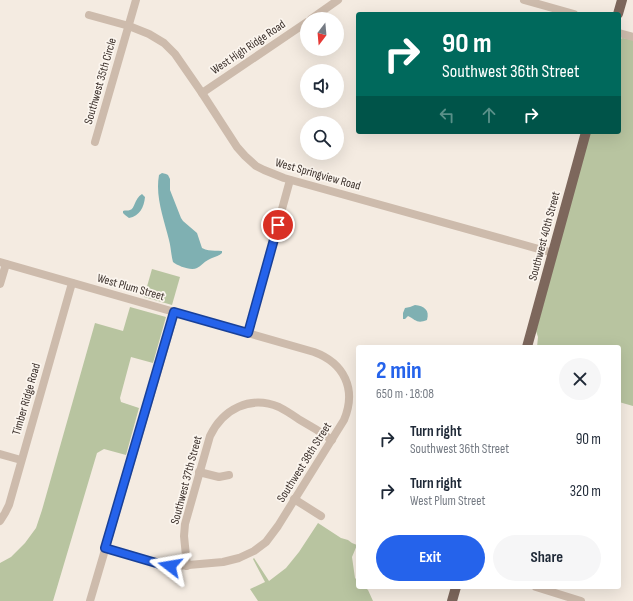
<!DOCTYPE html>
<html lang="en">
<head>
<meta charset="utf-8">
<style>
  :root { --surface:#fff; --page:#f6f6f7; --text:#1f2937; --muted:#747a83; --accent:#2563eb }
  body { margin:0; font-family:"Sofia Sans Condensed",sans-serif; background:var(--page); color:var(--text); height:100vh; display:flex; flex-direction:column; font-size:15px; white-space:nowrap }
  * { box-sizing:border-box; margin:0 }
  p { font-size:13px; color:var(--muted) }
  .icon { flex:none; width:22px; height:22px; fill:none; stroke:currentColor; stroke-width:2; stroke-linecap:round; stroke-linejoin:round }
  .map { position:relative; flex:1; overflow:hidden }
  .sheet { position:absolute; left:356px; top:345px; width:265px; height:244px; display:flex; flex-direction:column; background:var(--surface); border-radius:4px; box-shadow:0 4px 16px #0002 }
  .sheet>* { flex:none }
  .top-card { position:absolute; left:356px; top:12px; width:265px; height:122px; border-radius:4px; box-shadow:0 4px 16px #0002; background:#00695c; color:#fff; overflow:hidden }
  .needle { width:26px; rotate:196deg }
  .buttons { position:absolute; left:300px; top:12px; display:grid; gap:8px }
  .buttons a { display:grid; place-items:center; width:44px; height:44px; border-radius:50%; background:var(--surface); box-shadow:0 4px 16px #0002; font-size:20px }
  .pin { position:absolute; display:grid; place-items:center; width:34px; height:34px; color:#fff; margin:-17px; border:2px solid #fff; border-radius:50%; box-shadow:0 1px 4px #0007 }
  .me { position:absolute; width:44px; margin:-22px; rotate:284deg; stroke-linejoin:round; filter:drop-shadow(0 0 3px #0008) }
  .turn { display:flex; align-items:center; gap:14px; height:84px; padding:0 20px; font-size:18px }
  .turn .icon { width:52px; height:52px; stroke-width:2.5 }
  .turn b { display:block; font-size:28px; line-height:34px }
  .lanes { display:flex; align-items:center; height:38px; padding:0 20px; background:#0003; justify-content:center; gap:20px; direction:ltr }
  .lanes .off { opacity:.35 }
  .round { display:grid; place-items:center; flex:none; width:42px; height:42px; border-radius:21px; background:var(--page) }
  .head { display:flex; align-items:center; justify-content:space-between; height:68px; padding:0 20px }
  h1 { font-size:24px; font-weight:700; line-height:30px; color:var(--accent) }
  .action { display:flex; gap:8px; margin-top:auto; padding:8px 20px }
  .action a { flex:1; height:46px; border-radius:24px; background:var(--accent); color:#fff; font-size:16px; font-weight:700; line-height:46px; text-align:center }
  .action a+a { background:var(--page); color:var(--text) }
  ul { padding:0; list-style:none }
  li { display:flex; align-items:center; gap:12px; height:52px; padding:0 20px }
  li div { flex:1 }
  li b { display:block; font-size:15px }
  li em { font-style:normal }
  .map>svg:first-child { display:block }
  .green { fill:#b8c4a0 }
  .water { fill:#7fb0b2 }
  .lines { fill:none; stroke-linecap:round; stroke-linejoin:round }
  .minor { stroke:#cdbbac; stroke-width:8 }
  .major { stroke:#7d675c; stroke-width:10 }
  .route-casing { stroke:#184099; stroke-width:10 }
  .route { stroke:#2563eb; stroke-width:7 }
  .labels { text-anchor:middle; stroke-width:3.5; stroke-linejoin:round; paint-order:stroke }
  .street-label { font-size:12px; fill:#3b302b; stroke:#fbf5ee }
</style>
</head>
<body>
<div class="map">
<svg width="633" height="601" viewBox="0 0 633 601">
  <rect width="100%" height="100%" fill="#f4ebe1"/>
  <g class="green">
    <polygon points="623,38 633,40 633,406 619,402 619,347 537,347 538,337 536,331 590,132 619,132 619,39"/>
    <polygon points="152,269 180,277 172,305 144,297"/>
    <polygon points="130,307 166,317 153,363 131,357 120,398 121,402 139,408 126,455 104,449 97,453 53,601 0,601 0,563 11,557 25,543 36,528 42,510 95,323 123,331"/>
    <polygon points="318,523 341,538 348,540 352,543 357,545 352,557 355,578 358,581 358,587 365,587 368,590 373,601 258,601 250,589 265,582 253,559 254,558 269,581 286,568 299,552"/>
  </g>
  <g class="water">
    <path d="M162 173 166 174 168 175 170 179V190L181 218 183 221 197 233 202 248C209 252 214 250 222 251V253C218 257 213 257 208 260 204 262 201 266 197 268 191 271 178 266 173 262 171 255 171 247 169 240 164 219 155 197 159 175Z"/>
    <path d="M142 194 145 197C144 207 140 216 129 218L125 215 123 213V211C125 210 128 211 130 210 135 209 134 199 142 194Z"/>
    <path d="M415 305C424 306 430 310 427 320 417 324 416 320 408 316L405 319H403V313L405 308 410 307Z"/>
  </g>
  <g class="lines">
    <g class="minor">
      <polyline points="524,0 574,14"/>
      <polyline points="89,15 129,26 149,34 164,43 175,54 202,93 237,147 245,156 256,166 264,170 284,178 553,253"/>
      <polyline points="311,19 338,0"/>
      <polyline points="619,33 633,37"/>
      <polyline points="202,93 307,22"/>
      <polyline points="95,142 136,0"/>
      <path d="M0 262 314 352C344 363 357 389 344 420L278 526 266 542 254 551 239 558 223 562 177 566H170L163 565 105 548"/>
      <polyline points="0,284 6,264"/>
      <polyline points="248,333 290,180"/>
      <polyline points="0,454 21,460"/>
      <polyline points="199,472 219,477 229,475"/>
      <polyline points="294,499 321,516"/>
      <polyline points="0,521 5,513 9,505 72,283"/>
      <path d="M187 566 184 536 185 524 210 436C223 409 250 395 279 407 287 411 294 416 300 420 311 426 322 433 332 440"/>
      <polyline points="536,587 581,601"/>
      <polyline points="90,601 175,312"/>
    </g>
    <g class="major">
      <polyline points="618,14 622,0"/>
      <polyline points="527,347 586,132"/>
      <polyline points="452,601 456,587"/>
    </g>
  </g>
  <g class="lines">
    <g class="route-casing">
      <polyline id="route" points="170,566 163,565 105,548 174,312 248,333 278,225"/>
    </g>
    <use href="#route" class="route"/>
  </g>
  <g class="labels">
    <g class="street-label">
      <text transform="translate(248 47) rotate(-34)" y="4">West High Ridge Road</text>
      <text transform="translate(100 81) rotate(-74)" y="4">Southwest 35th Circle</text>
      <text transform="translate(318 174) rotate(16)" y="4">West Springview Road</text>
      <text transform="translate(544 236) rotate(-75)" y="4">Southwest 40th Street</text>
      <text transform="translate(131 287) rotate(16)" y="4">West Plum Street</text>
      <text transform="translate(26 399) rotate(-74)" y="4">Timber Ridge Road</text>
      <text transform="translate(304 462) rotate(-58)" y="4">Southwest 38th Street</text>
      <text transform="translate(186 480) rotate(-75)" y="4">Southwest 37th Street</text>
    </g>
  </g>
</svg>
<div class="buttons">
<a><svg class="needle" viewBox="-14 -14 28 28"><path d="M0-13l5 13h-10z" fill="#e53935"/><path d="M0 13l5-13h-10z" fill="#747a83"/></svg></a>
<a><svg class="icon" aria-label="sound" viewBox="0 0 24 24"><path d="M4 9h4l5-4v14l-5-4H4zM17 9q2 3 0 6"/></svg></a>
<a><svg class="icon" aria-label="search" viewBox="0 0 24 24"><circle cx="10" cy="10" r="6"/><path d="M15 15l6 6"/></svg></a>
</div>
<div class="pin" style="left:278px;top:225px;background:#d93025"><svg class="icon" aria-label="arrive" viewBox="0 0 24 24"><path d="M6 21V4h12l-3 4 3 4H6"/></svg></div>
<svg class="me" style="left:170px;top:566px" viewBox="-20 -20 40 40"><path d="M0-17L14 15 0 8-14 15z" fill="#2563eb" stroke="#fff" stroke-width="4"/></svg>
<div class="top-card">
<div class="turn"><svg class="icon" aria-label="right" viewBox="0 0 24 24"><path d="M7 20v-9h11M14 6l5 5-5 5"/></svg><div><b>90 m</b>Southwest 36th Street</div></div>
<div class="lanes"><svg class="icon off" aria-label="left" viewBox="0 0 24 24"><path d="M17 20v-9H6M10 6l-5 5 5 5"/></svg><svg class="icon off" aria-label="ahead" viewBox="0 0 24 24"><path d="M12 20V5M6 11l6-6 6 6"/></svg><svg class="icon" aria-label="right" viewBox="0 0 24 24"><path d="M7 20v-9h11M14 6l5 5-5 5"/></svg></div>
</div>
<section class="sheet">
<div class="head"><div><h1>2 min</h1><p>650 m · 18:08</p></div><a class="round"><svg class="icon" aria-label="close" viewBox="0 0 24 24"><path d="M6 6l12 12M18 6L6 18"/></svg></a></div>
<ul>
<li><svg class="icon" aria-label="right" viewBox="0 0 24 24"><path d="M7 20v-9h11M14 6l5 5-5 5"/></svg><div><b>Turn right</b><p>Southwest 36th Street</p></div><em>90 m</em></li>
<li><svg class="icon" aria-label="right" viewBox="0 0 24 24"><path d="M7 20v-9h11M14 6l5 5-5 5"/></svg><div><b>Turn right</b><p>West Plum Street</p></div><em>320 m</em></li>
</ul>
<div class="action"><a>Exit</a><a>Share</a></div>
</section>
</div>
</body>
</html>
